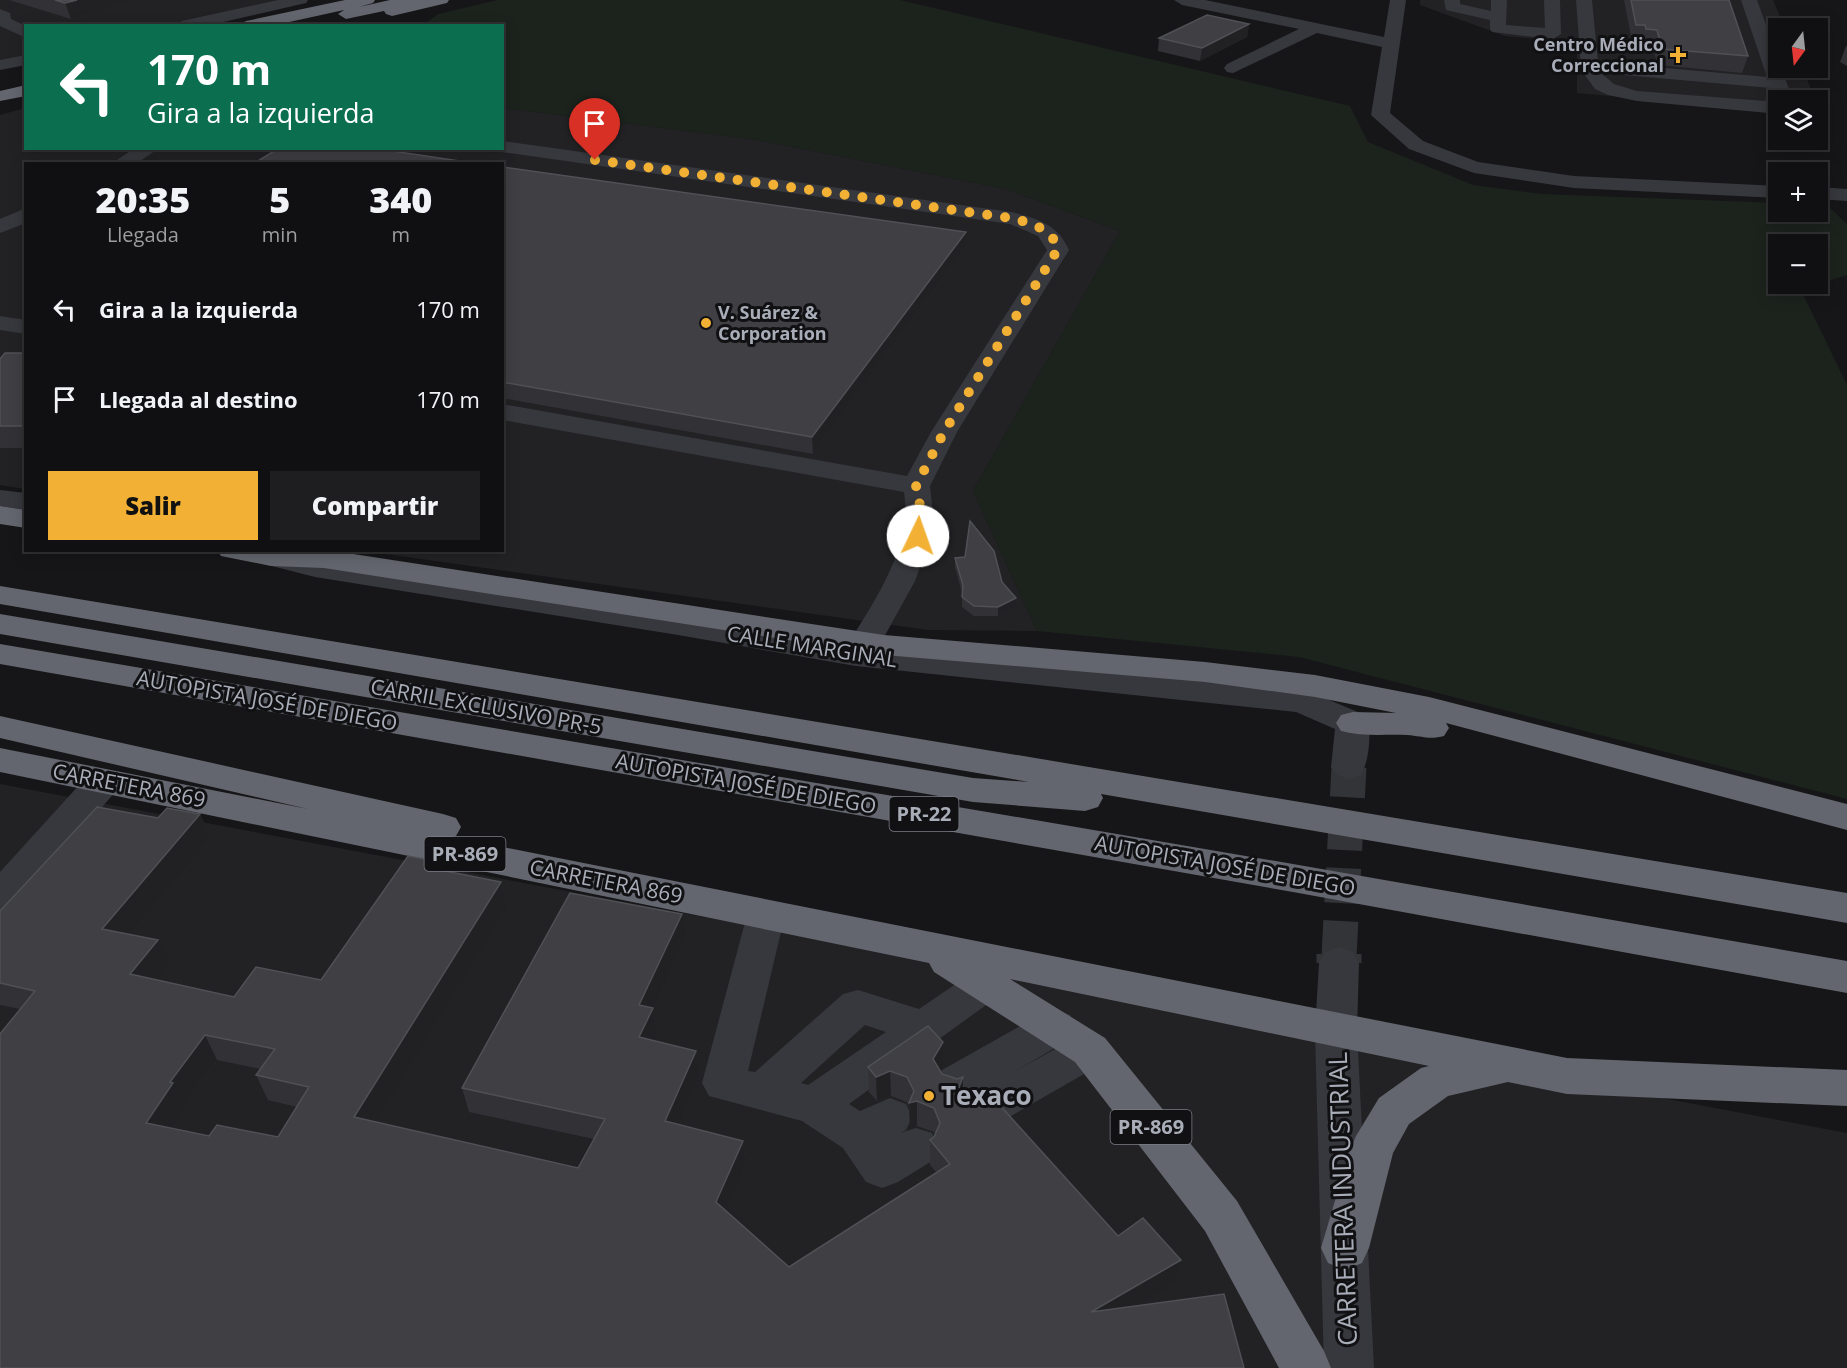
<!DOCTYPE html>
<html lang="es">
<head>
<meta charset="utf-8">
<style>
  :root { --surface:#101012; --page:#1e1e20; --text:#f1f3f6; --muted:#9c9d9f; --line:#303032; --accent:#f2b134 }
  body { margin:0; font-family:"Open Sans",sans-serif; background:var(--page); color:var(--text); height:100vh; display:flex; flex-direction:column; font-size:22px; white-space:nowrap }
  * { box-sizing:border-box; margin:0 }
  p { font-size:20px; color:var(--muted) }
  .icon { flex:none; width:33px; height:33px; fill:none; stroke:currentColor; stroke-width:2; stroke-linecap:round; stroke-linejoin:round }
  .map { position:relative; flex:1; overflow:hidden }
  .panel { position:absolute; left:24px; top:162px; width:480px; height:390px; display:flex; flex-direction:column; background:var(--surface); border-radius:0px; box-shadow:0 3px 15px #0003,0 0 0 2px var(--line) }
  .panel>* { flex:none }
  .banner { position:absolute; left:24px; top:24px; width:480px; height:126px; border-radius:0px; box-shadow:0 3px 15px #0003,0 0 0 2px var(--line); background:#0b6e4f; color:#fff; overflow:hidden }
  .needle { width:39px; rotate:195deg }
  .tools { position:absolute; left:1768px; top:18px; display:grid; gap:12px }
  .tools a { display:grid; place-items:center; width:60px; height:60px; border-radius:0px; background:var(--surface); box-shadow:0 3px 15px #0003,0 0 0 2px var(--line); font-size:30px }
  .pin { position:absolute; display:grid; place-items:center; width:51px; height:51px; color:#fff; margin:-62px -26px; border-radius:50% 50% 50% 0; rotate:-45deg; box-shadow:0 0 6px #0007 }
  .pin .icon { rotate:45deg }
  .me { position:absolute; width:66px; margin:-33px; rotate:3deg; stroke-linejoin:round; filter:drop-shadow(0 0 4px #0008) }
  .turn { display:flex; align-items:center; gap:21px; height:126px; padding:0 24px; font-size:27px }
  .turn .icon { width:78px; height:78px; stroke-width:2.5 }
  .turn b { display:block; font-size:42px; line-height:51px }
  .eta { display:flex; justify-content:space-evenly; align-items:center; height:102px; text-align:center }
  .eta b { font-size:36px; font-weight:800; line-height:42px }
  .primary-button { display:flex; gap:12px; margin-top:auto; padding:12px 24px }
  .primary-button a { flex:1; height:69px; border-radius:0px; background:var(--accent); color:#111; font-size:24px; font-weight:800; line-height:69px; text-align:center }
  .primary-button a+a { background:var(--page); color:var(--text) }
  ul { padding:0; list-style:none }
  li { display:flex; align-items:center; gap:18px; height:90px; padding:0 24px }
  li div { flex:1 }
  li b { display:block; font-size:22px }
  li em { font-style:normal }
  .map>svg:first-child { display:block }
  .built { fill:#222225 }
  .green { fill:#1c231d; fill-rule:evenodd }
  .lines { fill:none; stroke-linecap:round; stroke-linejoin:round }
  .minor-tunnel-far1 { stroke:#333438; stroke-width:35; stroke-dasharray:35 18; stroke-linecap:butt }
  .minor-tunnel { stroke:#333438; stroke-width:45; stroke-dasharray:45 22; stroke-linecap:butt }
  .minor { fill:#37383d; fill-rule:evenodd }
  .highway { fill:#63666e; fill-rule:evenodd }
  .wall { fill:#323236; fill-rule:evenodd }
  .shaded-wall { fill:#212124 }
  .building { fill:#3f3f44; stroke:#4f5156; stroke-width:1.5; fill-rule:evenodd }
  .route { stroke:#f2b134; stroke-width:10; stroke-dasharray:0 18 }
  .poi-dot { fill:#f2b134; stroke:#111113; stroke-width:2 }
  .labels { text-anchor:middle; stroke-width:6; stroke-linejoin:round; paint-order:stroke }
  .far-poi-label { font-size:18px; font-weight:bold; fill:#a8adb8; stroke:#111113; text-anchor:end }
  .shield { fill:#111113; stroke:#7b7e86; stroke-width:1.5 }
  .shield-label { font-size:20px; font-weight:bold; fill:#a8adb8 }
  .street-label { font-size:21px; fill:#a8adb8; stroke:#111113 }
  .near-poi-label { font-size:26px; font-weight:bold; fill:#a8adb8; stroke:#111113; text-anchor:start }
  .near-street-label { font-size:26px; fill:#a8adb8; stroke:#111113 }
</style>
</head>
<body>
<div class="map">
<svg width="1847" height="1368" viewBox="0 0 1847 1368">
  <rect width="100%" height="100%" fill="#161618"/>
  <g class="built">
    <polygon points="0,0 286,0 168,25 26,26 25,56 0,62"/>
    <polygon points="1420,0 1773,0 1785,28 1779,28 1779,68 1802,68 1816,100 1779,100 1779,111 1577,93 1577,43 1505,36 1420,5"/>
    <polygon points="25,108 26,148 502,148 503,108 757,140 1006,189 1120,231 973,491 1037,631 928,630 364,551 502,550 502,164 26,164 25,489 0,485 0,115"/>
    <polygon points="0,784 1847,1133 1847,1368 0,1368"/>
  </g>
  <path class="green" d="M498 0H900L1350 106 1368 142 1473 185 1542 194 1779 203V212H1818V204H1826L1847 224V275L1801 290 1847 385V799L1299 657 1037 631 973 491 1120 231 1006 189 757 140 503 108 502 26 423 25 438 14ZM1779 244H1818V284H1779Z"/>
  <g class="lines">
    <polyline class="minor-tunnel-far1" points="1339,956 1349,767"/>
    <polyline class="minor-tunnel" points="1339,963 1339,954"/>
    <g class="minor">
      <polygon points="278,0 308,0 306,3 206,26 174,26 182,21"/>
      <polygon points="1174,0 1205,0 1384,37 1390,0 1406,0 1390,113 1423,141 1478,162 1574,176 1779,186 1779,198 1574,188 1474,173 1409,149 1371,115 1382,47 1317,33 1233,73 1227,72 1224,68 1227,64 1299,29 1182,5"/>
      <polygon points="1444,0 1460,0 1460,4 1491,11 1491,0 1507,0 1506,25 1545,28 1544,0 1560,0 1561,34 1553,39 1492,32 1490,29 1490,20 1446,10"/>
      <path d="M1576 0H1592L1598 62 1767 77 1741 0H1757L1779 61V68H1781L1791 94 1788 100H1779V109L1769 113 1637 101 1608 95 1595 89 1584 74 1581 67ZM1601 73 1771 88 1773 94 1765 101 1637 91 1614 84Z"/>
      <polygon points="0,9 10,13 11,19 26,26 26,38 0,26"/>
      <polygon points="26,55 26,65 0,70 0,60"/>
      <path d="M502 141 1011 212C1036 218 1058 224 1069 250L957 432 930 486 933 514 927 548 915 581 878 648 1096 671 1253 684 1315 694 1365 715C1373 728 1369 762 1361 775L1349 779 1337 775 1331 767 1335 729 1296 712 856 666 678 635 315 577 260 563 256 557 260 551 281 550 315 559 678 615 850 645 849 643C875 599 913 547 904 492L502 420V404L907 476 931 432 1047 250 1038 236 1010 224 495 151 493 148H502Z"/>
      <polygon points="135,148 159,148 136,164 111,164"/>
      <polygon points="1818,187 1847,189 1847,201 1818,199"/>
      <polygon points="26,208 26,223 0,233 0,219"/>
      <polygon points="0,316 26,320 26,334 0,330"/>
      <polygon points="0,490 26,493 26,510 0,506"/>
      <polygon points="104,769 117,772 122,781 117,790 14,907 0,911 0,872 91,772"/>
      <path d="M766 900 780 905 785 915 748 1071 755 1072 843 994 858 990 919 1009 972 973 986 968 1000 973 1006 984 1000 995 849 1104 860 1111 890 1098 906 1104 912 1117 906 1130 900 1133 916 1128 932 1133 938 1147 932 1161 898 1182 882 1188 866 1182 843 1148 802 1121 709 1096 702 1083 747 915 752 905ZM865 1025 886 1032 808 1085 801 1083Z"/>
      <polygon points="1339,947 1353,952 1359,963 1357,1031 1374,1368 1324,1368 1315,1031 1319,963 1325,952"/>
      <polygon points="1055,1010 1070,1015 1076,1027 1070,1039 1012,1073 1075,1038 1090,1033 1105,1038 1111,1050 1105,1062 997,1124 982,1130 967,1124 960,1111 967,1098 957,1101 942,1096 935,1083 942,1070 1040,1015"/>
    </g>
    <g class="highway">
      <polygon points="345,0 375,0 373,3 359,7 390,0 449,0 447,3 392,16 386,14 384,11 346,19 338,14 344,10 271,26 238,26 246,21"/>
      <polygon points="26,85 26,96 0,101 0,91"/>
      <polygon points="0,506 26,510 26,528 0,524"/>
      <path d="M217 550H327L884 635 1205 662 1315 675 1429 697 1847 804V830L1446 723 1449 728 1444 736C1430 740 1421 736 1407 735 1385 734 1363 737 1341 731L1336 723 1341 715 1353 712 1396 713 1315 697 1205 682 884 655 324 568 271 566 221 556Z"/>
      <polygon points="0,586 1847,893 1847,923 1101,794 1103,798 1098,807 1085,811 973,802 0,634 0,614 973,778 1029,782 0,604"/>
      <polygon points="0,644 1293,864 1847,961 1847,993 1293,892 0,664"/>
      <polygon points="0,716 443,814 456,818 461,827 456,836 452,837 1567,1058 1847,1070 1847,1106 1567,1094 1508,1082 1448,1096 1409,1124 1393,1153 1369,1248 1362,1263 1345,1270 1328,1263 1321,1248 1350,1150 1356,1136 1379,1098 1421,1068 1429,1066 1010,979 1105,1038 1237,1201 1324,1351 1331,1368 1279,1368 1205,1231 1075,1062 934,972 929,963 0,772 0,748 308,809 0,738"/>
    </g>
  </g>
  <g class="wall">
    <polygon points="9,0 138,0 71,19"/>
    <polygon points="1624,0 1729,0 1748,56 1742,73 1658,65 1652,46 1641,45 1640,41 1632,41"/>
    <polygon points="1249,24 1247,37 1200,61 1158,51 1159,38"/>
    <polygon points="1846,46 1847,46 1847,66 1840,62"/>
    <polygon points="502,167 966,232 966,247 813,454 502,398"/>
    <polygon points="26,353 26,448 0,448 0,359"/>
    <polygon points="955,558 1002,582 1016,598 1016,607 998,616 974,616 962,607 962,593 955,567"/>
    <path d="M200 814 211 839 131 934 170 965 158 980 234 997 321 980 440 862 443 871 501 882 508 907 376 1122 578 1168 594 1139 469 1112 462 1088 686 939 653 1010 657 1032 653 1040 696 1051 700 1076 679 1125 743 1141 746 1166 726 1212 789 1267 937 1173 930 1165V1140L934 1137 935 1135 934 1132 917 1126 910 1128 909 1107 907 1102 891 1096 877 1101 869 1092 868 1067H943L940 1071 942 1074 957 1079 963 1077V1095L966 1101 1118 1236 1181 1260 1176 1284 1139 1306 1244 1368H0L20 1009 0 1005V911L158 818ZM217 1060 261 1069 256 1075 268 1100 297 1107 278 1137 209 1136 172 1129 186 1108 184 1105Z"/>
  </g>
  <g class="shaded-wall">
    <polygon points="77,0 138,0 71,19 65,3"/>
    <polygon points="1249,24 1247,37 1200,61 1202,48"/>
    <polygon points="966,232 966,247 813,454 812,437"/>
    <polygon points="1016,598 1016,607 998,616 998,607"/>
    <polygon points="200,814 211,839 115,953 102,929"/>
    <polygon points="440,862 447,887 435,869"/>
    <polygon points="501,882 508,907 364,1142 354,1117"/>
    <polygon points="682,914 686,939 653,1010 657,1032 644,1061 639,1037 639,1005"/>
    <polygon points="158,940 170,965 143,999 130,974"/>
    <polygon points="205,1035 217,1060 184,1105 186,1108 159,1148 146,1123 170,1082"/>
    <polygon points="943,1042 943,1067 933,1084 933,1059"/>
    <polygon points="696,1051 700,1076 670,1146 665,1121"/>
    <polygon points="890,1071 891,1096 877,1101 876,1077"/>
    <polygon points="963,1077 962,1102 959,1087"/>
    <polygon points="917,1101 917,1126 910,1128 909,1103"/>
    <polygon points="743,1141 746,1166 720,1226 716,1202"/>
    <polygon points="1181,1260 1176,1284 1088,1336 1091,1312"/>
  </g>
  <g class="building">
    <polygon points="55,0 77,0 65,3"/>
    <polygon points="1631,0 1729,0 1748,56 1662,49 1657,30 1646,29 1645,25 1636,25"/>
    <polygon points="1207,15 1249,24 1202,48 1159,38"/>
    <polygon points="279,148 372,148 480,164 253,164"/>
    <polygon points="502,167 966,232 812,437 502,382"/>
    <polygon points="5,353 26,353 26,426 0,426 0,359"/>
    <polygon points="970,521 994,551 1002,582 1016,598 998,607 974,606 962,597 963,585 955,558 965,557"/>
    <path d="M97 807 158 818 167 808 200 814 102 929 158 940 130 974 234 997 256 967 321 980 408 856 440 862 435 869 501 882 354 1117 578 1168 605 1119 462 1088 570 893 682 914 639 1005 653 1008 639 1037 696 1051 665 1121 743 1141 716 1202 789 1267 950 1164 930 1140 934 1137 940 1123 934 1108 917 1101 909 1103 914 1091 907 1077 890 1071 876 1077 868 1067 928 1026 943 1042 933 1059 942 1074 957 1079 963 1077 959 1087 966 1101 982 1108 997 1102 1118 1236 1143 1218 1181 1260 1091 1312 1224 1294 1244 1368H0V1034L35 991 0 983V911ZM205 1035 275 1049 256 1075 309 1087 278 1137 217 1125 209 1136 146 1123 173 1083 170 1082Z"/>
  </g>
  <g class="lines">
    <path class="route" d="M595 160 1011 218C1030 223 1052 228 1058 249L944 432 916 486 920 495 918 536"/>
  </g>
  <g class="poi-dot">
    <path d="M1675 46h6v6h6v6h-6v6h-6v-6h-6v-6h6z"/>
    <circle cx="706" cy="323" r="6"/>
    <circle cx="929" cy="1096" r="6"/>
  </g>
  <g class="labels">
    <g class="far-poi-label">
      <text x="1664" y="51">Centro Médico<tspan x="1664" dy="21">Correccional</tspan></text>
      <text x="718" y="319" text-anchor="start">V. Suárez &amp;<tspan x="718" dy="21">Corporation</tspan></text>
    </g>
    <g class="shield">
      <rect x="889.5" y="797" width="69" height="34" rx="4.5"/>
      <rect x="424.5" y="837" width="81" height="34" rx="4.5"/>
      <rect x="1110.5" y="1110" width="81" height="34" rx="4.5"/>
    </g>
    <g class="shield-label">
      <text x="924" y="821">PR-22</text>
      <text x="465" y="861">PR-869</text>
      <text x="1151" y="1134">PR-869</text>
    </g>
    <g class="street-label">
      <text transform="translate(812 647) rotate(9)" y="7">CALLE MARGINAL</text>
      <text transform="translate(267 701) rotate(10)" y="7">AUTOPISTA JOSÉ DE DIEGO</text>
      <text transform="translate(486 707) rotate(10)" y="7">CARRIL EXCLUSIVO PR-5</text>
      <text transform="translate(746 784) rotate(10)" y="7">AUTOPISTA JOSÉ DE DIEGO</text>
      <text transform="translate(129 786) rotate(11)" y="7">CARRETERA 869</text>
      <text transform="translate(1225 866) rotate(10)" y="7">AUTOPISTA JOSÉ DE DIEGO</text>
      <text transform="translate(606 882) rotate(11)" y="7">CARRETERA 869</text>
    </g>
    <g class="near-poi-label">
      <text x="941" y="1105">Texaco</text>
    </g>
    <g class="near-street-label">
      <text transform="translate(1343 1199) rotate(-92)" y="9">CARRETERA INDUSTRIAL</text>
    </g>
  </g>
</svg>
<div class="tools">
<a><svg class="needle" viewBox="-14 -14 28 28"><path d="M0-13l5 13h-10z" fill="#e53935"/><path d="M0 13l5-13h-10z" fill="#9c9d9f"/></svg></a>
<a><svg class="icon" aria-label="layers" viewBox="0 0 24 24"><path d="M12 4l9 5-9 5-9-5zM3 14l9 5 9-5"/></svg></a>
<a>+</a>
<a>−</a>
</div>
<div class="pin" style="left:595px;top:160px;background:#d93025"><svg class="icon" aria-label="arrive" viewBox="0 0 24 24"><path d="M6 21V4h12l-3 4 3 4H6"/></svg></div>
<svg class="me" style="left:918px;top:536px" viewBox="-20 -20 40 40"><circle r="19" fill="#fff"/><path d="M0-13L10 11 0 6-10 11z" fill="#f2b134"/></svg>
<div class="banner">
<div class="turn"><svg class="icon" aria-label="left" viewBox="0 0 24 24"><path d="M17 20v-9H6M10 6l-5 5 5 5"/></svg><div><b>170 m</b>Gira a la izquierda</div></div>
</div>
<section class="panel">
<div class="eta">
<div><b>20:35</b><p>Llegada</p></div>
<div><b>5</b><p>min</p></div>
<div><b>340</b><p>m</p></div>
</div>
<ul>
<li><svg class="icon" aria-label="left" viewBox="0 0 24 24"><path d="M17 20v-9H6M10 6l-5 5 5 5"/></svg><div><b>Gira a la izquierda</b></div><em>170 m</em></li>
<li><svg class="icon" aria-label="arrive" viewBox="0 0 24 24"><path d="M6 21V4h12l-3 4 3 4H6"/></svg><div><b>Llegada al destino</b></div><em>170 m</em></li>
</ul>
<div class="primary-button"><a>Salir</a><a>Compartir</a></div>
</section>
</div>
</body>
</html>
